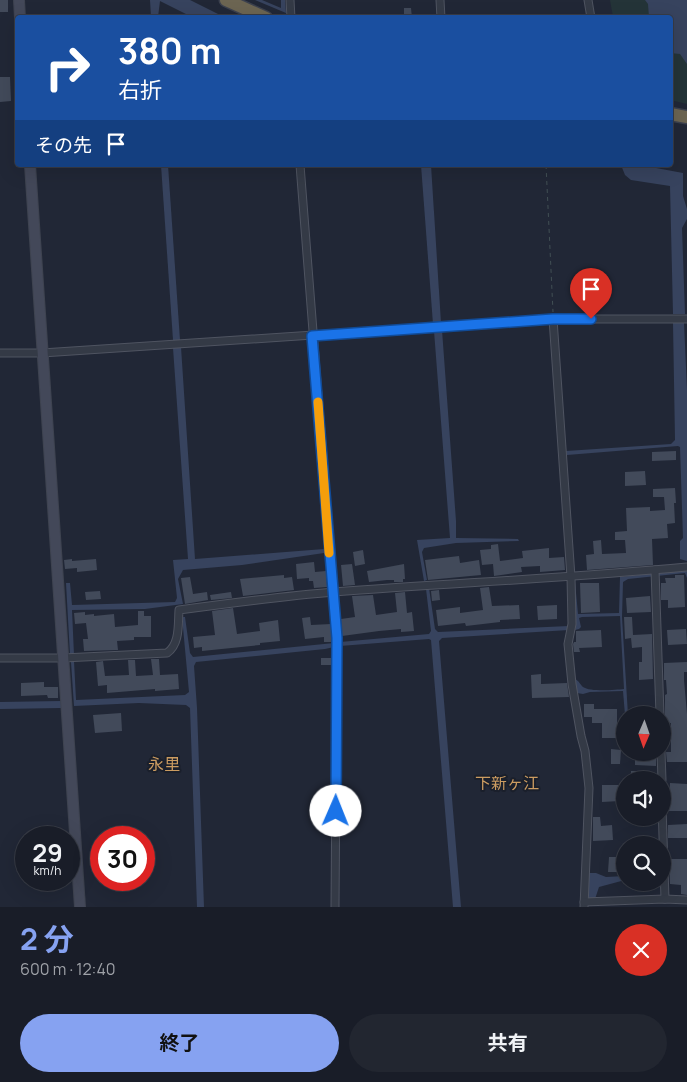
<!DOCTYPE html>
<html lang="ja">
<head>
<meta charset="utf-8">
<style>
  :root { --surface:#191d28; --page:#222630; --text:#f1f3f6; --muted:#9fa2a8; --line:#373b45; --accent:#86a2f1 }
  body { margin:0; font-family:Manrope,"Noto Sans JP",sans-serif; background:var(--page); color:var(--text); height:100vh; display:flex; flex-direction:column; font-size:19px; white-space:nowrap }
  * { box-sizing:border-box; margin:0 }
  p { font-size:16px; color:var(--muted) }
  .icon { flex:none; width:28px; height:28px; fill:none; stroke:currentColor; stroke-width:2; stroke-linecap:round; stroke-linejoin:round }
  .map { position:relative; height:907px; overflow:hidden }
  .panel { display:flex; flex-direction:column; background:var(--surface); flex:1 }
  .panel>* { flex:none }
  .top-card { position:absolute; left:15px; top:15px; width:658px; height:152px; border-radius:5px; box-shadow:0 5px 20px #0002,0 0 0 1px var(--line); background:#1a4fa0; color:#fff; overflow:hidden }
  .needle { width:32px; rotate:182deg }
  .controls { position:absolute; left:616px; top:706px; display:grid; gap:10px }
  .controls a { display:grid; place-items:center; width:55px; height:55px; border-radius:50%; background:var(--surface); box-shadow:0 5px 20px #0002,0 0 0 1px var(--line); font-size:25px }
  .speed { position:absolute; left:15px; top:826px; display:flex; gap:10px; font-size:25px; font-weight:700; text-align:center }
  .speed>* { display:grid; place-content:center; width:65px; height:65px; border-radius:50%; background:var(--surface); box-shadow:0 5px 20px #0002,0 0 0 1px var(--line); line-height:1 }
  .speed small { font-size:12px; font-weight:400 }
  .speed .limit { border:8px solid #d22; background:#fff; color:#111 }
  .pin { position:absolute; display:grid; place-items:center; width:42px; height:42px; color:#fff; margin:-51px -21px; border-radius:50% 50% 50% 0; rotate:-45deg; box-shadow:0 0 5px #0007 }
  .pin .icon { rotate:45deg }
  .me { position:absolute; width:55px; margin:-28px; rotate:1deg; stroke-linejoin:round; filter:drop-shadow(0 0 4px #0008) }
  .turn { display:flex; align-items:center; gap:18px; height:105px; padding:0 20px; font-size:22px }
  .turn .icon { width:65px; height:65px; stroke-width:2.5 }
  .turn b { display:block; font-size:35px; line-height:42px }
  .then { display:flex; align-items:center; height:48px; padding:0 20px; background:#0003; gap:10px; font-size:19px }
  .round { display:grid; place-items:center; flex:none; width:52px; height:52px; border-radius:26px; background:var(--page) }
  .headline { display:flex; align-items:center; justify-content:space-between; height:85px; padding:0 20px }
  h1 { font-size:30px; font-weight:700; line-height:38px; color:var(--accent) }
  .button { display:flex; gap:10px; margin-top:auto; padding:10px 20px }
  .button a { flex:1; height:58px; border-radius:30px; background:var(--accent); color:#111; font-size:20px; font-weight:700; line-height:58px; text-align:center }
  .button a+a { background:var(--page); color:var(--text) }
  .map>svg:first-child { display:block }
  .green { fill:#243438 }
  .water { fill:#37435e }
  .building { fill:#424a5a }
  .lines { fill:none; stroke-linecap:round; stroke-linejoin:round }
  .street-casing { stroke:#4f5461; stroke-width:9 }
  .secondary-casing { stroke:#3e4350; stroke-width:12 }
  .highway-casing { stroke:#3c414e; stroke-width:15 }
  .path { stroke:#414f54; stroke-width:1; stroke-dasharray:4 4; stroke-linecap:butt }
  .street { stroke:#343a46; stroke-width:7 }
  .secondary { stroke:#434859; stroke-width:10 }
  .highway { stroke:#6c6552; stroke-width:12 }
  .route-casing { stroke:#114b97; stroke-width:12 }
  .route { stroke:#1a73e8; stroke-width:9 }
  .slow { stroke:#f59e0b; stroke-width:9 }
  .labels { text-anchor:middle; stroke-width:4; stroke-linejoin:round; paint-order:stroke }
  .neighbourhood-label { font-size:16px; fill:#cc9c61; stroke:#1a1f2b }
</style>
</head>
<body>
<div class="map">
<svg width="687" height="907" viewBox="0 0 687 907">
  <rect width="100%" height="100%" fill="#212736"/>
  <g class="green">
    <polygon points="610,0 652,0 656,17 613,17"/>
    <polygon points="670,31 687,38 687,104 670,100"/>
  </g>
  <g class="water">
    <polygon points="150,0 190,0 224,17 192,17 160,1 158,17 151,17"/>
    <polygon points="255,0 262,0 281,8 281,0 285,0 286,13"/>
    <polygon points="645,0 687,0 687,64 680,54 670,53 670,18 649,17 648,4"/>
    <polygon points="161,165 168,165 180,340 173,340"/>
    <polygon points="421,165 431,165 441,323 433,324"/>
    <polygon points="621,165 640,165 683,173 683,196 687,209 687,219 682,228 685,314 673,314 670,186 631,180 625,175"/>
    <polygon points="673,323 684,323 687,390 687,561 680,559 680,541 683,538 680,447 678,446 567,455 566,451 671,444 675,440"/>
    <polygon points="442,330 456,521 456,538 518,539 519,541 456,543 424,548 422,552 427,580 424,581 417,540 450,538 434,331"/>
    <polygon points="181,347 195,559 324,549 324,553 242,565 183,570 178,579 183,604 145,609 72,610 74,655 70,655 66,583 70,583 72,605 175,602 177,598 173,560 188,559 173,348"/>
    <path d="M687 570V607V578L685 573 628 579 623 582 622 617 628 715H625L623 691 590 692 583 694 577 693 575 679C579 681 580 684 583 687 590 692 615 690 624 689L620 616 582 617 579 618 581 627 579 629 575 630 576 625 574 583 575 582 578 614 619 613 620 577Z"/>
    <polygon points="429,588 435,629 438,632 569,626 569,630 442,638 439,641 461,907 453,907 431,640 429,639 340,646 340,642 429,634 431,631 426,589"/>
    <polygon points="182,617 185,617 190,653 193,657 334,643 334,647 325,649 196,662 194,666 197,708 204,907 197,907 190,708 186,705 139,703 74,706 71,662 74,661 76,700 185,695 189,692"/>
    <polygon points="61,701 61,708 0,709 0,702"/>
    <polygon points="589,873 596,873 606,877 625,876 625,880 599,887 595,899 590,899 588,896"/>
  </g>
  <g class="building">
    <rect x="0" y="0" width="8" height="12"/>
    <polygon points="404,8 411,8 412,18 404,18"/>
    <polygon points="0,77 10,77 11,101 0,102"/>
    <polygon points="676,451 676,460 652,461 652,452"/>
    <polygon points="645,471 646,485 625,486 625,472"/>
    <polygon points="675,488 676,503 674,503 675,523 667,524 668,538 652,539 653,565 587,570 586,555 594,554 593,541 601,540 602,554 626,553 625,540 615,540 615,532 627,531 626,508 650,507 650,511 665,510 664,497 653,497 653,489"/>
    <polygon points="498,544 500,561 523,558 522,551 549,548 549,558 564,557 565,570 540,572 540,566 521,567 522,572 494,576 493,564 482,565 480,550 491,549 491,545"/>
    <polygon points="363,550 365,564 355,566 353,552"/>
    <polygon points="459,556 460,563 479,560 481,575 428,580 425,560"/>
    <polygon points="72,559 72,561 96,559 97,570 77,572 77,568 65,569 64,560"/>
    <polygon points="314,562 315,572 326,571 327,587 314,588 313,581 309,581 309,578 297,579 296,564"/>
    <polygon points="352,564 355,585 343,586 341,565"/>
    <polygon points="404,564 405,579 403,579 403,582 394,582 394,580 387,580 369,582 367,571"/>
    <polygon points="284,575 284,578 292,577 294,590 243,596 240,579"/>
    <polygon points="675,575 684,575 685,607 668,608 668,600 661,600 661,583 666,583 665,578 675,578"/>
    <polygon points="190,577 193,594 207,592 208,600 185,604 181,578"/>
    <polygon points="580,583 599,583 600,612 581,613"/>
    <polygon points="489,587 492,606 519,605 520,619 500,620 500,622 466,626 465,623 438,626 436,610 460,607 460,613 483,610 480,588"/>
    <polygon points="439,590 440,600 432,601 431,591"/>
    <polygon points="100,591 101,599 86,600 85,592"/>
    <polygon points="231,592 232,598 211,600 210,595"/>
    <polygon points="405,592 407,613 412,612 414,631 401,632 401,629 379,631 342,636 341,619 355,617 352,596 373,595 376,615 397,612 395,593"/>
    <polygon points="650,596 651,612 627,613 626,598"/>
    <polygon points="557,605 557,619 538,620 537,606"/>
    <polygon points="233,608 237,634 260,631 259,623 278,620 280,641 260,643 260,645 202,651 202,647 194,648 193,637 215,635 212,611"/>
    <polygon points="138,611 144,611 144,616 151,616 151,637 134,637 134,640 117,641 118,650 84,651 83,639 88,639 86,623 75,624 74,613 85,612 85,615 94,614 94,616 114,614 115,627 138,625"/>
    <polygon points="310,617 311,625 331,624 332,642 324,642 324,637 305,639 302,618"/>
    <polygon points="624,617 632,617 633,635 652,634 653,679 639,680 639,662 642,662 642,647 632,648 631,638 625,639"/>
    <polygon points="686,629 687,644 668,645 667,630"/>
    <polygon points="601,630 602,647 579,648 580,652 574,652 573,644 574,642 576,642 576,631"/>
    <polygon points="321,658 332,658 331,665 321,665"/>
    <polygon points="151,659 159,659 160,675 178,674 179,689 155,691 155,689 107,693 107,685 98,686 96,662 103,661 105,676 129,675 128,660 135,660 136,676 153,675"/>
    <polygon points="687,662 687,672 684,672 684,680 687,714 687,762 667,762 666,752 671,752 671,723 664,723 665,715 665,695 667,694 666,680 664,680 664,663"/>
    <polygon points="541,674 541,684 567,683 569,697 532,698 531,675"/>
    <polygon points="44,682 44,687 58,687 58,698 48,698 47,695 21,696 21,683"/>
    <polygon points="584,704 594,704 594,709 617,709 617,738 602,738 602,723 592,723 592,717 584,717"/>
    <polygon points="121,713 122,731 95,733 93,715"/>
    <polygon points="611,749 621,750 620,764 611,764"/>
    <polygon points="635,752 656,752 656,766 635,765"/>
    <rect x="631" y="771" width="10" height="9"/>
    <polygon points="670,783 687,784 687,811 667,811 666,801 669,801"/>
    <polygon points="602,785 619,785 620,801 602,802"/>
    <polygon points="593,817 600,817 601,826 612,825 613,840 593,841"/>
    <polygon points="687,824 687,838 668,838 668,825"/>
    <polygon points="609,857 623,857 623,872 608,872"/>
    <polygon points="669,859 687,859 687,895 681,894 681,885 670,884"/>
  </g>
  <g class="lines">
    <g class="street-casing">
      <g id="street">
        <polyline points="290,0 291,18"/>
        <polyline points="440,0 441,18"/>
        <polyline points="588,0 591,18"/>
        <polyline points="300,165 337,638 335,907"/>
        <polyline points="553,319 571,577 572,624 568,644 572,684 581,736 585,751 589,788 584,907"/>
        <polyline points="0,353 42,353 553,319 687,319"/>
        <polyline points="655,570 660,715"/>
        <path d="M0 658H63L167 653C180 644 178 625 179 610 231 603 283 596 334 592 452 583 570 578 687 567"/>
        <polyline points="661,752 662,780"/>
        <polyline points="662,806 665,899"/>
        <polyline points="584,902 665,899 687,900"/>
      </g>
    </g>
    <g class="secondary-casing">
      <g id="secondary">
        <polyline points="19,0 20,18"/>
        <polyline points="30,165 80,907"/>
      </g>
    </g>
    <g class="highway-casing">
      <g id="highway">
        <polyline points="226,0 266,18"/>
        <polyline points="670,114 687,117"/>
      </g>
    </g>
    <polyline class="path" points="546,165 553,312"/>
    <use href="#street" class="street"/>
    <use href="#secondary" class="secondary"/>
    <use href="#highway" class="highway"/>
  </g>
  <g class="lines">
    <g class="route-casing">
      <polyline id="route" points="336,811 337,638 312,336 553,319 591,319"/>
    </g>
    <use href="#route" class="route"/>
    <polyline class="slow" points="318,402 329,553"/>
  </g>
  <g class="labels">
    <g class="neighbourhood-label">
      <text x="164" y="770">永里</text>
      <text x="507" y="789">下新ヶ江</text>
    </g>
  </g>
</svg>
<div class="controls">
<a><svg class="needle" viewBox="-14 -14 28 28"><path d="M0-13l5 13h-10z" fill="#e53935"/><path d="M0 13l5-13h-10z" fill="#9fa2a8"/></svg></a>
<a><svg class="icon" aria-label="sound" viewBox="0 0 24 24"><path d="M4 9h4l5-4v14l-5-4H4zM17 9q2 3 0 6"/></svg></a>
<a><svg class="icon" aria-label="search" viewBox="0 0 24 24"><circle cx="10" cy="10" r="6"/><path d="M15 15l6 6"/></svg></a>
</div>
<div class="speed"><div>29<small>km/h</small></div><div class="limit">30</div></div>
<div class="pin" style="left:591px;top:319px;background:#d93025"><svg class="icon" aria-label="arrive" viewBox="0 0 24 24"><path d="M6 21V4h12l-3 4 3 4H6"/></svg></div>
<svg class="me" style="left:336px;top:811px" viewBox="-20 -20 40 40"><circle r="19" fill="#fff"/><path d="M0-13L10 11 0 6-10 11z" fill="#1a73e8"/></svg>
<div class="top-card">
<div class="turn"><svg class="icon" aria-label="right" viewBox="0 0 24 24"><path d="M7 20v-9h11M14 6l5 5-5 5"/></svg><div><b>380 m</b>右折</div></div>
<div class="then">その先<svg class="icon" aria-label="arrive" viewBox="0 0 24 24"><path d="M6 21V4h12l-3 4 3 4H6"/></svg></div>
</div>
</div>
<section class="panel">
<div class="headline"><div><h1>2 分</h1><p>600 m · 12:40</p></div><a class="round" style="background:#d93025;color:#fff"><svg class="icon" aria-label="close" viewBox="0 0 24 24"><path d="M6 6l12 12M18 6L6 18"/></svg></a></div>
<div class="button"><a>終了</a><a>共有</a></div>
</section>
</body>
</html>
